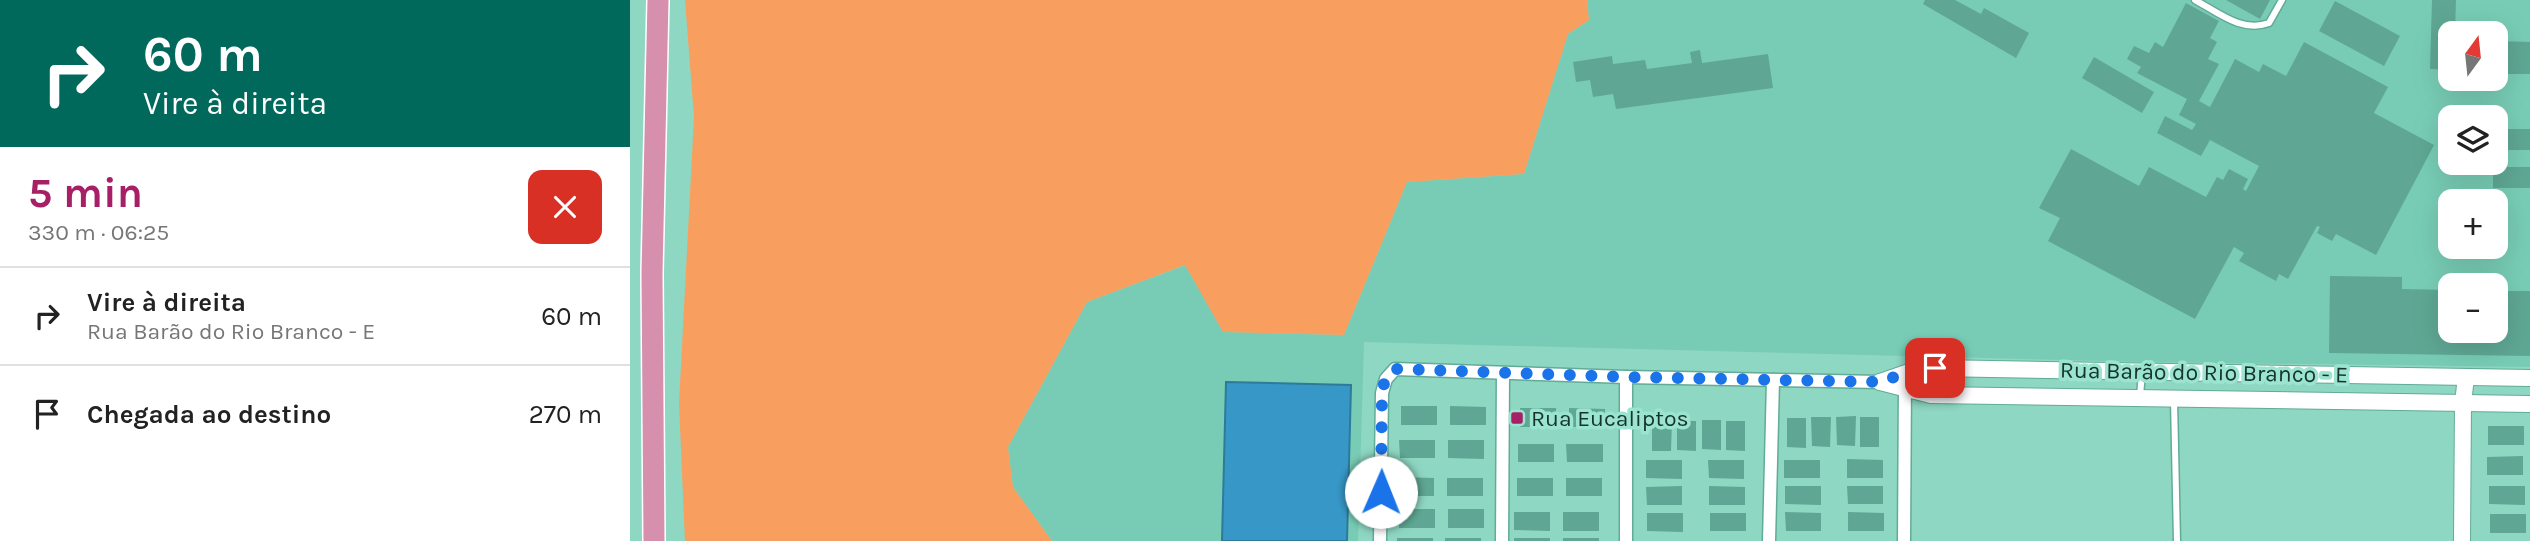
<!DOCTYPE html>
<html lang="pt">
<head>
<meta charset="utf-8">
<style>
  :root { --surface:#fff; --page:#f2f2f2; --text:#222; --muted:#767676; --line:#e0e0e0; --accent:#a71f67 }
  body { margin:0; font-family:Karla,sans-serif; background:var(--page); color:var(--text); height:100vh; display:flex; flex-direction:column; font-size:26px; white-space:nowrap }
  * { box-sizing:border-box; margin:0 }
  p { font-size:23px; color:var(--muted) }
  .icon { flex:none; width:38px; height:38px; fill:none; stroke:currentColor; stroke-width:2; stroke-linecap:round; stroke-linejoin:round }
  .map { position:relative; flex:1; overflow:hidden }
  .drawer { display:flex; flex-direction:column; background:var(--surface); width:630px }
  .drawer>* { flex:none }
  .top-card { background:#00695c; color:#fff; overflow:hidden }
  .needle { width:46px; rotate:15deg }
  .tools { position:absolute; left:1808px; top:21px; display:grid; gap:14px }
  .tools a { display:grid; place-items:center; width:70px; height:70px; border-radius:14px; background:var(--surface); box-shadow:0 7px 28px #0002; font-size:35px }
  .pin { position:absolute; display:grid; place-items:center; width:60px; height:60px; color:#fff; margin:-30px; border-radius:14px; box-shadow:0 4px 10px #0006 }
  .me { position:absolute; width:77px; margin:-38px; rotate:1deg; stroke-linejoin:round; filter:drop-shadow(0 0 5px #0008) }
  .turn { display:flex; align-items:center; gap:24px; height:147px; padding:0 28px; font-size:32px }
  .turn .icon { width:91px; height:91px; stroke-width:2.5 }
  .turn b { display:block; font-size:49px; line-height:60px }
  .round { display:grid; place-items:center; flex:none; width:74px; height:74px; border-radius:14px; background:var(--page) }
  .headline { display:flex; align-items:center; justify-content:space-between; height:119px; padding:0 28px }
  h1 { font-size:42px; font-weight:700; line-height:52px; color:var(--accent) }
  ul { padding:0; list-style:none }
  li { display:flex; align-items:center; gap:21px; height:98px; padding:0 28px; border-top:2px solid var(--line) }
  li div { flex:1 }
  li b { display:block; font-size:26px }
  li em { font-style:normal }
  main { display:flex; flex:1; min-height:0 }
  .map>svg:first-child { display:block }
  .built { fill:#78ccb5; fill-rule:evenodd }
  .green { fill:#f89f60 }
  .water { fill:#3798c8; stroke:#2d7a99; stroke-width:2 }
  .building { fill:#5fa794 }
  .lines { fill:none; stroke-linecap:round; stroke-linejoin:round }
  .service-casing { stroke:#62ab97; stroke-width:9 }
  .minor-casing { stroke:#62ab97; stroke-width:15 }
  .tertiary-casing { stroke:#62ab97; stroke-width:18 }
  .trunk-casing { stroke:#fff; stroke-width:24 }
  .service { stroke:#fff; stroke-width:6 }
  .minor { stroke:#fff; stroke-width:12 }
  .tertiary { stroke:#fff; stroke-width:16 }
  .trunk { stroke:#d690ae; stroke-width:21 }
  .route { stroke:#1a73e8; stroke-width:12; stroke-dasharray:0 21.6 }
  .poi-dot { fill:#a71f67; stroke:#9be4cf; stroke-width:2.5 }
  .labels { text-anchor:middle; stroke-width:7; stroke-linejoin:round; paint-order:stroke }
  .street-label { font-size:23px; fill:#16342c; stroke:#9be4cf }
  .poi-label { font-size:23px; fill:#16342c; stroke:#9be4cf; text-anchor:start }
</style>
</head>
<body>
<main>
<section class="drawer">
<div class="top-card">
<div class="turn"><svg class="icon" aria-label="right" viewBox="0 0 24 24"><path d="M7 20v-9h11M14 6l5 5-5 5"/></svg><div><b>60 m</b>Vire à direita</div></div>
</div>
<div class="headline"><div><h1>5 min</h1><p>330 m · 06:25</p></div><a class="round" style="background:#d93025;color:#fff"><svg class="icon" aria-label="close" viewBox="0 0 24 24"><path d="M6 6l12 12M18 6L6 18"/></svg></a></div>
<ul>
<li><svg class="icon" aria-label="right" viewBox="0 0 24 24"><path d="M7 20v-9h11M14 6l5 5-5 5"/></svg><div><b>Vire à direita</b><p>Rua Barão do Rio Branco - E</p></div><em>60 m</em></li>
<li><svg class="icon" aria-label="arrive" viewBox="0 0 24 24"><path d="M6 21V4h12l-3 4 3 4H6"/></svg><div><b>Chegada ao destino</b></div><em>270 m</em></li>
</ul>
</section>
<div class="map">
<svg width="1900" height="541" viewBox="0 0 1900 541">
  <rect width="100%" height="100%" fill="#8ed7c2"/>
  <path class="built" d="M957 0H1900V367L1510 362 734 342 728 541H422L383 487 378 447 457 302 556 265 593 332 714 335 777 182 894 174 938 34 959 20ZM1820 33H1866V79H1820ZM1820 117H1866V163H1820ZM1820 201H1866V247H1820ZM1820 285H1866V331H1820Z"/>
  <polygon class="green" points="55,0 957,0 959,20 938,34 894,174 777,182 714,335 593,332 555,265 457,302 378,447 383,487 422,541 55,541 49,403 64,117"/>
  <polygon class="water" points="596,382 721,385 717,541 592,541"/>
  <g class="building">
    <polygon points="1295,0 1325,0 1351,14 1354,8 1399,33 1386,58 1293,4"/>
    <polygon points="1596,0 1640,0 1630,19"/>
    <polygon points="1802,0 1826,0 1825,33 1820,33 1820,70 1800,69"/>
    <polygon points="1705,1 1770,36 1754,66 1689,31"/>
    <polygon points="1556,3 1589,21 1580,38 1587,42 1578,59 1589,64 1569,101 1580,107 1605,59 1629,72 1633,64 1656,76 1674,42 1758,87 1744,113 1804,145 1746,255 1706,234 1702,241 1687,233 1690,227 1687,226 1658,279 1649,274 1646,281 1609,261 1614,253 1604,247 1565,319 1418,241 1430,218 1409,208 1441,149 1509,186 1519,167 1576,197 1587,177 1593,180 1599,169 1618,179 1613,189 1616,191 1629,166 1580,140 1571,156 1527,133 1535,116 1562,130 1566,124 1549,115 1557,99 1507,73 1511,67 1497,59 1504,46 1519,53 1525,42 1533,47"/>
    <polygon points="1866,41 1900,42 1900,74 1866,74"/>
    <polygon points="1070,50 1072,63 1138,54 1143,88 986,109 983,94 963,97 960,80 946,82 943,62 982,56 983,64 1015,60 1017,69 1062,63 1060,52"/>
    <polygon points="1464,57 1524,92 1512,113 1452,78"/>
    <rect x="1866" y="129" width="34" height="21"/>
    <rect x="1863" y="167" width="37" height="21"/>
    <polygon points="1700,276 1772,277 1772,289 1820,290 1820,331 1866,331 1866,291 1900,291 1900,356 1699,353"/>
    <rect x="771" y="406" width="36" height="19"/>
    <polygon points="820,406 856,407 856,425 820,425"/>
    <rect x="890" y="408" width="36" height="19"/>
    <polygon points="939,408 975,409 975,427 939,427"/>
    <polygon points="1226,416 1225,446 1207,445 1206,417"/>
    <polygon points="1181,417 1201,417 1200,447 1182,446"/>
    <rect x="1230" y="417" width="19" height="30"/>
    <polygon points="1157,418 1176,418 1176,448 1157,447"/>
    <polygon points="1072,420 1091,420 1091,450 1072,449"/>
    <polygon points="1022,421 1042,421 1041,451 1022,451"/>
    <polygon points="1047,421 1066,421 1066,451 1047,450"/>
    <polygon points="1096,421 1115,421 1115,451 1096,450"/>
    <rect x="1858" y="426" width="36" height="19"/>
    <polygon points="769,440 805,440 805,458 770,458"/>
    <polygon points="818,440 854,440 854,459 818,458"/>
    <rect x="888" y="444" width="36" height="18"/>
    <polygon points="936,444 973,444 973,462 937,462"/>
    <polygon points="1893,456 1893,475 1857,475 1857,457"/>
    <polygon points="1217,459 1253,460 1253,478 1217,478"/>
    <polygon points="1016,460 1052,460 1052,479 1016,478"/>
    <polygon points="1078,460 1114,460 1114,479 1079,478"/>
    <rect x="1154" y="460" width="36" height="18"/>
    <polygon points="768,477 804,478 804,496 769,496"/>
    <rect x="817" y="478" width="36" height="18"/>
    <rect x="887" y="478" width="36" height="18"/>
    <rect x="936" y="478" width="36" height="18"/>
    <polygon points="1052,486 1052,505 1017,505 1016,487"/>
    <polygon points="1079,486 1115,487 1115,505 1079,505"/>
    <polygon points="1155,486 1191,486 1191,505 1155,504"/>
    <polygon points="1217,486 1253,486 1253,504 1218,504"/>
    <polygon points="1859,486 1895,486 1895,505 1859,504"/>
    <rect x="769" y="509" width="36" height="19"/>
    <rect x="818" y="509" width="36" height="19"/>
    <polygon points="884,512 920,512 920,531 884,530"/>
    <rect x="933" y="512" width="36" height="19"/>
    <polygon points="1155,512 1191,513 1191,531 1156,531"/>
    <polygon points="1218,512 1254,513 1254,531 1218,531"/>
    <polygon points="1017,513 1053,513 1053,532 1017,531"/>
    <rect x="1080" y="513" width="36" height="18"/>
    <rect x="1860" y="514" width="36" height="19"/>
    <rect x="767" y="538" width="36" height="3"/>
    <rect x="815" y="538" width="36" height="3"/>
    <rect x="884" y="538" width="36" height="3"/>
    <rect x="933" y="538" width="36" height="3"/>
  </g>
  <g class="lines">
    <g class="service-casing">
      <g id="service">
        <path d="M1565 0C1589 13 1612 33 1639 23L1652 0"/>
        <polyline points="1510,396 1512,372"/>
        <polyline points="1544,400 1547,541"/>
      </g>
    </g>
    <g class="minor-casing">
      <g id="minor">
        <polyline points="750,541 752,393 756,379 765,369 996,377 1250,382"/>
        <polyline points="872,541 873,373"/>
        <polyline points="996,541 996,377"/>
        <polyline points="1139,541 1143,380"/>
        <polyline points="1274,541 1275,380"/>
      </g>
    </g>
    <g class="tertiary-casing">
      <g id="tertiary">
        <polyline points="1250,382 1276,373 1305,368 1900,378"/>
        <polyline points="1250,382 1301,395 1900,404"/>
        <polyline points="1832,541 1833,403 1836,377"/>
      </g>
    </g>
    <g class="trunk-casing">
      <polyline id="trunk" points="24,541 22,273 28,0"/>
    </g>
    <use href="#service" class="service"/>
    <use href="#minor" class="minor"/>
    <use href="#tertiary" class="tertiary"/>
    <use href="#trunk" class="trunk"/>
  </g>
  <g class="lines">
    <polyline class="route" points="751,492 752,393 755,379 765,369 996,377 1250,382 1276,373 1305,368"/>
  </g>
  <rect class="poi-dot" x="880" y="411" width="14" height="14" rx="3.5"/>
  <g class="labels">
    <g class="street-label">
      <text transform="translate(1574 372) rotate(1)" y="8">Rua Barão do Rio Branco - E</text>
    </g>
    <g class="poi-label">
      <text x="901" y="426">Rua Eucaliptos</text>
    </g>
  </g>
</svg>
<div class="tools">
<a><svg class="needle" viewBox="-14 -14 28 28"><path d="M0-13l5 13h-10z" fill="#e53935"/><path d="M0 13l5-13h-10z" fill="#767676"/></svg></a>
<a><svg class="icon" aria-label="layers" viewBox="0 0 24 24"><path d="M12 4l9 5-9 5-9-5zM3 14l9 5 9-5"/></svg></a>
<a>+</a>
<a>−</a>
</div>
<div class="pin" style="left:1305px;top:368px;background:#d93025"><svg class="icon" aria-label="arrive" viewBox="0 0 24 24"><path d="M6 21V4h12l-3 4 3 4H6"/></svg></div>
<svg class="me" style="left:751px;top:492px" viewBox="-20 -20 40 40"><circle r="19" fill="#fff"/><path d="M0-13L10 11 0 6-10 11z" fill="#1a73e8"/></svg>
</div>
</main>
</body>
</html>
